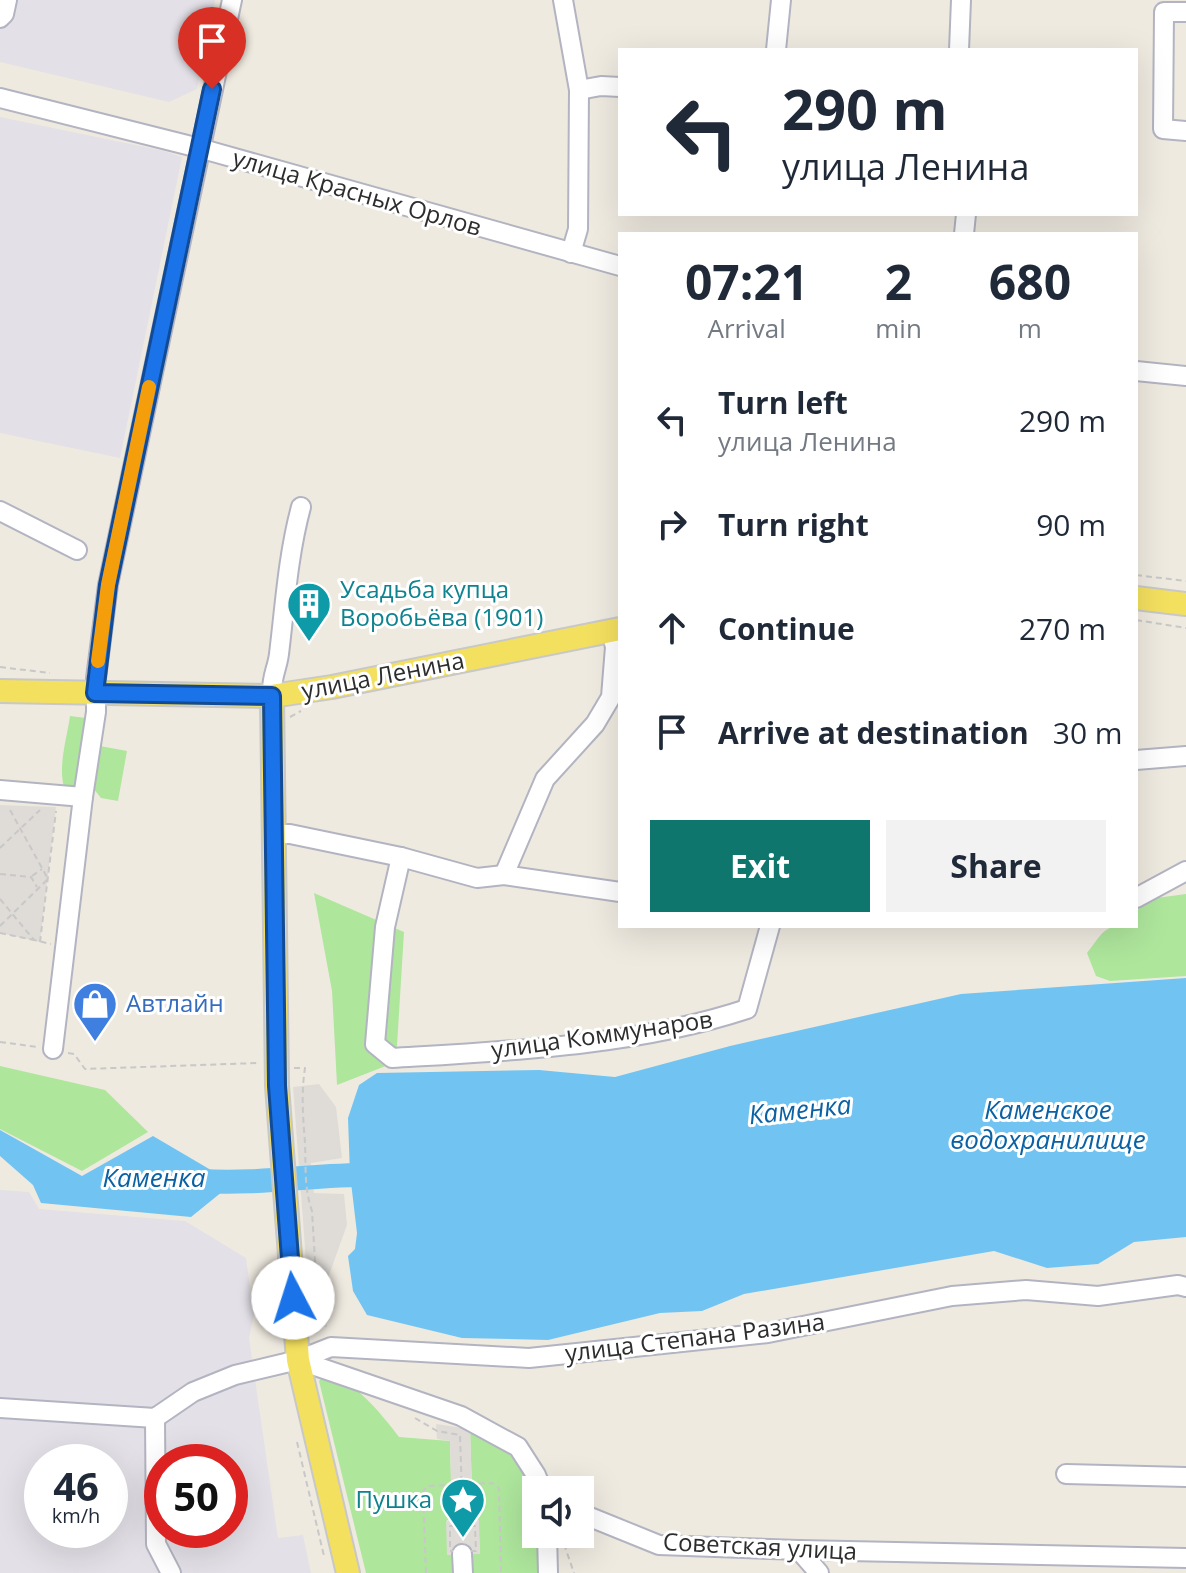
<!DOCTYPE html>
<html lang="en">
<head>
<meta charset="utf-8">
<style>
  :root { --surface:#fff; --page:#f2f2f3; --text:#1f2937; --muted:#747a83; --accent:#0f766e }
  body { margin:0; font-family:"Open Sans",sans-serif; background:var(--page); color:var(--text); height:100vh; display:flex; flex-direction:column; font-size:30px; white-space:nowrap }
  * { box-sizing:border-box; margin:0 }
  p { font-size:26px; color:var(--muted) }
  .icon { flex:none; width:44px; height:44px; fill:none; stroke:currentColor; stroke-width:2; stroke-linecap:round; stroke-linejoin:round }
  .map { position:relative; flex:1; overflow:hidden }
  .side { position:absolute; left:618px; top:232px; width:520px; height:696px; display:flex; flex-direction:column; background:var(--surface); border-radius:0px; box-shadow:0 8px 32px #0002 }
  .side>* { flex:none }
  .hud { position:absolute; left:618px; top:48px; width:520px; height:168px; border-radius:0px; box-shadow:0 8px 32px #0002; background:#fff; color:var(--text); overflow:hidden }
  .buttons { position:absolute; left:522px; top:1476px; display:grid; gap:16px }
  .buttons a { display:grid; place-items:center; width:72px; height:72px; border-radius:0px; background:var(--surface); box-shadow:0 8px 32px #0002; font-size:40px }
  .speed { position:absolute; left:24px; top:1444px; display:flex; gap:16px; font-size:40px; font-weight:700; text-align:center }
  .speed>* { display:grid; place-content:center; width:104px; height:104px; border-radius:50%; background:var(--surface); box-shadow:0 8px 32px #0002; line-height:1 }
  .speed small { font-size:20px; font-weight:400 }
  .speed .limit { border:12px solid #d22; background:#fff; color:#111 }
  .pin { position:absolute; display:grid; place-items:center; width:68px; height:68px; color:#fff; margin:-82px -34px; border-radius:50% 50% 50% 0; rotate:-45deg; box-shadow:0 0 8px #0007 }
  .pin .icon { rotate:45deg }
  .me { position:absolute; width:88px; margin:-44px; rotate:355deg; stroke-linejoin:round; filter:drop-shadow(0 0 6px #0008) }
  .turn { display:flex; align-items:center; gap:28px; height:168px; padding:0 32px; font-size:36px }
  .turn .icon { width:104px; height:104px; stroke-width:2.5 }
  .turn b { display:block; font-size:56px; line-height:68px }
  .eta { display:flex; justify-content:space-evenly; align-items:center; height:136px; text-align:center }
  .eta b { font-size:48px; font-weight:700; line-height:56px }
  .button { display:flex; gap:16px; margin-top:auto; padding:16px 32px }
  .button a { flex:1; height:92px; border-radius:0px; background:var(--accent); color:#fff; font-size:32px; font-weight:700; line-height:92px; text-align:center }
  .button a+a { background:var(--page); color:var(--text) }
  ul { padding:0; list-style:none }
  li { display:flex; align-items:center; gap:24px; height:104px; padding:0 32px }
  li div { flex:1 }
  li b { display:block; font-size:30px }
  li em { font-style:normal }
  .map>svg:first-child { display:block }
  .industrial { fill:#e3e0e7; fill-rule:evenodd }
  .green { fill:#aee69c }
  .plaza { fill:#dfdcd7 }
  .water { fill:#71c4f2 }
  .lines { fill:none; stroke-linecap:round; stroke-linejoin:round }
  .river { stroke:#71c4f2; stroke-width:24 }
  .minor-casing { stroke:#b3b4c1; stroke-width:22 }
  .major-casing { stroke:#c8c8c8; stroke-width:26 }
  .path { stroke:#c8c8c8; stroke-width:2; stroke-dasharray:6 4; stroke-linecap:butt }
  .minor { stroke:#fff; stroke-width:18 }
  .major { stroke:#f4e05f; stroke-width:22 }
  .route-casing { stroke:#114b97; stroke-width:20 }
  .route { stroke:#1a73e8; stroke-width:14 }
  .slow { stroke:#f59e0b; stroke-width:14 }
  .labels { text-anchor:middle; stroke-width:6; stroke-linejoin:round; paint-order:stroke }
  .street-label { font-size:24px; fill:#2d2d2d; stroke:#fff }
  .culture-label { font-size:24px; fill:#0d838f; stroke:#fff; text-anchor:start }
  .shop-label { font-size:24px; fill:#366cbe; stroke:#fff; text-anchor:start }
  .water-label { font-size:26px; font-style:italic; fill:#0a61a4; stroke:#fff }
</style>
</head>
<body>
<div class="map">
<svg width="1186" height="1573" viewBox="0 0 1186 1573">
  <rect width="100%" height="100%" fill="#efeae0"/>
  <g class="industrial">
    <polygon points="0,0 215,0 197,89 169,102 0,62"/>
    <polygon points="0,117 164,151 182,157 120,458 0,433"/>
    <path d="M0 1190 29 1192 39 1209 185 1221 246 1258 254 1315 249 1338 278 1538 303 1535 311 1573H0ZM42 1462H110V1530H42ZM162 1462H230V1530H162Z"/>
  </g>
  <g class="green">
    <path d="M70 716 86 718 76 788 65 790C57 769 67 738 70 716Z"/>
    <polygon points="100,746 127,751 118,801 101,798 93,788"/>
    <polygon points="314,893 404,932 396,1062 337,1085 332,991"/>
    <path d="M1186 894V976L1110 981 1096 976 1087 953C1107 927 1103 926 1136 926V910L1156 898Z"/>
    <polygon points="0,1066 105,1090 148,1132 82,1171 0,1129"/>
    <path d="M324 1375C351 1375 384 1417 399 1437L450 1441 452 1520H447V1555L480 1553 478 1520H473L470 1429 507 1451 530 1481 536 1510 540 1573H366L319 1381Z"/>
  </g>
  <g class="plaza">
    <polygon points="0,805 56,807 40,942 0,933"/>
    <polygon points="319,1084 336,1107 342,1158 311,1163 314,1193 344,1194 347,1225 325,1286 327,1327 311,1328 293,1087"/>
    <polygon points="436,1424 470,1429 473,1519 479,1520 480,1554 447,1555 446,1521 452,1520 450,1441 437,1439"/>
  </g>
  <g class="water">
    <polygon points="1186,978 1186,1237 1134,1242 1098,1264 1047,1268 994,1251 744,1294 702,1311 660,1313 548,1340 462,1338 367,1315 353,1291 348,1256 355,1249 357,1233 350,1174 348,1118 359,1085 377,1073 539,1070 615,1077 730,1046 961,994"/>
    <polygon points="0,1130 82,1176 153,1136 233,1183 191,1217 41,1203 33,1185 0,1156"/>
  </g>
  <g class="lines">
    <path class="river" d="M201 1181C262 1185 322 1173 384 1175"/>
    <g class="minor-casing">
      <g id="minor">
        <polyline points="563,0 579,90 601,86 620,87"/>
        <polyline points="1186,12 1164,12 1163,129 1186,131"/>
        <polyline points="0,18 4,14 7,0"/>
        <polyline points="776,50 781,0"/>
        <polyline points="959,50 961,0"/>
        <polyline points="0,98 199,148 620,266"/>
        <polyline points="964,234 966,214"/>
        <polyline points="571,253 578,229 579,90"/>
        <polyline points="1136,371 1186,376"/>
        <polyline points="0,511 77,550"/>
        <path d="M272 696C271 676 277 670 279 654 285 605 288 555 301 507"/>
        <polyline points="1136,760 1186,756"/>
        <polyline points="0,790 83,797"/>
        <polyline points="275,834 290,834 401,857 477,878 504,875 620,892"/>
        <path d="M401 857 385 927 375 1044 392 1058C510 1051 635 1046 747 1009L770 926"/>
        <polyline points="504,875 545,779 595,724 611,697 615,647 611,631"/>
        <polyline points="1136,898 1186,871"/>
        <polyline points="53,1049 83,797 96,712 96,678 108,585 232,0"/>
        <polyline points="298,1360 461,1416 518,1447 536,1475 542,1490"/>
        <polyline points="0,1408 155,1418 193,1392 235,1375 298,1360 331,1347 529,1358 768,1333 952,1296 1026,1290 1098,1296 1178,1285 1186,1287"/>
        <polyline points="155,1418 156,1544 171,1573"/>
        <polyline points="1066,1474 1186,1477"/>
        <polyline points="580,1513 659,1545 799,1550 1186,1558"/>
        <polyline points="547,1534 548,1573"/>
        <polyline points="799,1550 819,1573"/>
        <polyline points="462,1554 463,1573"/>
      </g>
    </g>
    <g class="major-casing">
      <g id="major">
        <polyline points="1136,598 1186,604"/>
        <polyline points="0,691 272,696 332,687 620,629"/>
        <polyline points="272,696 277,1086 298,1360 348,1573"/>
      </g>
    </g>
    <g class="path">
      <polyline points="1136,575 1186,581"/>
      <polyline points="1136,620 1186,628"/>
      <polyline points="0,667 50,673"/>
      <polyline points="290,717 301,711"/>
      <polyline points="0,848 40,810"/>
      <polyline points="0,874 31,877 37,887"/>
      <polyline points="32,876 42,869"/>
      <polyline points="0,899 34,940 51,944"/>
      <polyline points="0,926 48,879 9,808"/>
      <polyline points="0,933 34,940"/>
      <polyline points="40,942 56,811"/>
      <polyline points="0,1042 38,1047"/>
      <polyline points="68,1053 74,1054 85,1069 258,1063"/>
      <path d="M294 1068H305C301 1093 303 1118 305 1143 306 1167 304 1188 312 1211L319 1328 315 1332"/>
      <polyline points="415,1418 437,1431 460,1435 463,1526"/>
      <polyline points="297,1442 324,1556"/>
      <polygon points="450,1526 475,1526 476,1551 450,1551"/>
      <polyline points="564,1544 574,1573"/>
      <polyline points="426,1573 423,1492 427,1486 492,1483 499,1488 501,1573"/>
    </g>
    <use href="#minor" class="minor"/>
    <use href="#major" class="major"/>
  </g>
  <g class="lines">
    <g class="route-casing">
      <polyline id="route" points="212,89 108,585 95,693 272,696 277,1086 293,1298"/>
    </g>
    <use href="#route" class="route"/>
    <polyline class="slow" points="98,661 108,585 149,387"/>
  </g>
  <defs>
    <g id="building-pin" transform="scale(2.3)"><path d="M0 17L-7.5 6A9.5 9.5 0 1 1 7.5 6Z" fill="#0f9aa8" stroke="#fff"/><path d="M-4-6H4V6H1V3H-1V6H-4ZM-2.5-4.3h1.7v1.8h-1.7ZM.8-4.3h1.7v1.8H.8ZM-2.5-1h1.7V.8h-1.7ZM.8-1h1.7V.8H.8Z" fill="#fff"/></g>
    <g id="shop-pin" transform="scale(2.3)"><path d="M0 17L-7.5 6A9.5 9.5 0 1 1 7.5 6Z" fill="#3f7fe0" stroke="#fff"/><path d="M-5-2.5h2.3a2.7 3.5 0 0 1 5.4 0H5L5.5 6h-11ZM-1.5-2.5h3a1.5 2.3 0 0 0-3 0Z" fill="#fff"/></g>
    <g id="sight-pin" transform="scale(2.3)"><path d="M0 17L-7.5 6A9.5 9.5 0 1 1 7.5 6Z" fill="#0f9aa8" stroke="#fff"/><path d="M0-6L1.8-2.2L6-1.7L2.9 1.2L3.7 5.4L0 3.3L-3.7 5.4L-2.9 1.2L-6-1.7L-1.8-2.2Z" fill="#fff"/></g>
  </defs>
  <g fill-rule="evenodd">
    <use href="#building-pin" x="309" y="604"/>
    <use href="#shop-pin" x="95" y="1004"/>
    <use href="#sight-pin" x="463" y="1500"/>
  </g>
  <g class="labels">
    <g class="street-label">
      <text transform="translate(357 193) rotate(16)" y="8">улица Красных Орлов</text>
      <text transform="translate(383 676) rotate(-11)" y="8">улица Ленина</text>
      <text transform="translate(602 1035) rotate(-8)" y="8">улица Коммунаров</text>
      <text transform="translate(695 1338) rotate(-7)" y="8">улица Степана Разина</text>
      <text transform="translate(760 1547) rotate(3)" y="8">Советская улица</text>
    </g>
    <g class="culture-label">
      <text x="340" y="598">Усадьба купца<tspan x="340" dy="28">Воробьёва (1901)</tspan></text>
      <text x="432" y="1508" text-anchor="end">Пушка</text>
    </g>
    <g class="shop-label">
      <text x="126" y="1012">Автлайн</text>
    </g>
    <g class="water-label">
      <text transform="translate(800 1110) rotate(-6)" y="9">Каменка</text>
      <text x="1048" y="1119">Каменское<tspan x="1048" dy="30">водохранилище</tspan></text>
      <text x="154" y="1187">Каменка</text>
    </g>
  </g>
</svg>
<div class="buttons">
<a><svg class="icon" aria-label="sound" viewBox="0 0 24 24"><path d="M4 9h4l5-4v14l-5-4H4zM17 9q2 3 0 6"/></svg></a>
</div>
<div class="speed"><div>46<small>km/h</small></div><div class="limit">50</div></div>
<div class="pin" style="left:212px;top:89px;background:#d93025"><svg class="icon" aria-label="arrive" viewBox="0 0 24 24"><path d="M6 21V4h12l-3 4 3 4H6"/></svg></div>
<svg class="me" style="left:293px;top:1298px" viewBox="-20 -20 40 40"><circle r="19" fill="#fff"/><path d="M0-13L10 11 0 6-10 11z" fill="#1a73e8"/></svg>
<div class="hud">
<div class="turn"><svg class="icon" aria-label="left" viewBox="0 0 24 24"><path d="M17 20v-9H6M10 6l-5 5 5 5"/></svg><div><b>290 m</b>улица Ленина</div></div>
</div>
<section class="side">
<div class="eta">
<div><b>07:21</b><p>Arrival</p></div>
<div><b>2</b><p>min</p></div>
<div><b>680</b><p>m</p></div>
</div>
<ul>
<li><svg class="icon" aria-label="left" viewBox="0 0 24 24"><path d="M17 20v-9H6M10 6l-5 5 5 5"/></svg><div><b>Turn left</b><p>улица Ленина</p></div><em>290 m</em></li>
<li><svg class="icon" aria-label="right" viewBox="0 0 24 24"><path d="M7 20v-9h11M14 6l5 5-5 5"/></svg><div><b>Turn right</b></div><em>90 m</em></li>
<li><svg class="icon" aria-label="ahead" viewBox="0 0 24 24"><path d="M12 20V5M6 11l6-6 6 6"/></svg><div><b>Continue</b></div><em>270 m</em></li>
<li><svg class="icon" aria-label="arrive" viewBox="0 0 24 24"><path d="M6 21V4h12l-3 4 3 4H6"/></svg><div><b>Arrive at destination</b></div><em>30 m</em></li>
</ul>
<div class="button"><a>Exit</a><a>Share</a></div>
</section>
</div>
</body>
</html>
